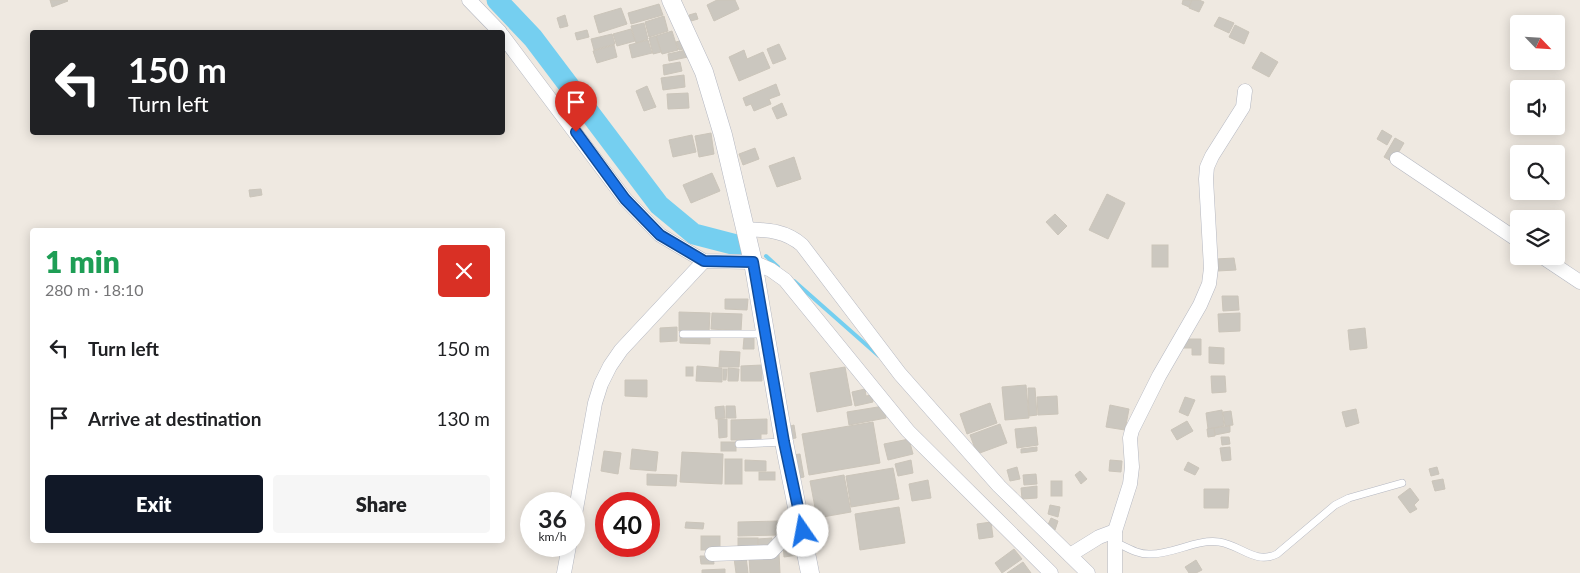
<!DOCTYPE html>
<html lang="en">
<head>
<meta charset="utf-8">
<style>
  :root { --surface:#fff; --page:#f6f6f6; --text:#202124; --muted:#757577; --accent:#111827 }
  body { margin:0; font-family:Lato,sans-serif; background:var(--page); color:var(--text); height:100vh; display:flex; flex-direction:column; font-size:19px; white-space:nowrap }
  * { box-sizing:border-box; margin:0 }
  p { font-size:16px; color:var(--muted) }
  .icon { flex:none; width:28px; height:28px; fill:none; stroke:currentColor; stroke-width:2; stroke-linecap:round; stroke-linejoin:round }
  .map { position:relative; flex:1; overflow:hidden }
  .sheet { position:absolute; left:30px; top:228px; width:475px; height:315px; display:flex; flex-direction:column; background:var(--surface); border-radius:5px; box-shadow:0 2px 12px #0003 }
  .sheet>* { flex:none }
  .top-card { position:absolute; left:30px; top:30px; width:475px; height:105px; border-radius:5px; box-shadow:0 2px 12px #0003; background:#202124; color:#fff; overflow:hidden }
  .needle { width:32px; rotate:115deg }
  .tools { position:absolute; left:1510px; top:15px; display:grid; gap:10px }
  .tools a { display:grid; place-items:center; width:55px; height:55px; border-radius:5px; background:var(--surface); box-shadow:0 2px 12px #0003; font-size:25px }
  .speed { position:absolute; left:520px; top:492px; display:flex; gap:10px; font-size:25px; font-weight:700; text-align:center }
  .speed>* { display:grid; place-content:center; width:65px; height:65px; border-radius:50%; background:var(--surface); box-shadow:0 2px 12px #0003; line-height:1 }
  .speed small { font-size:12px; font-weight:400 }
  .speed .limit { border:8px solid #d22; background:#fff; color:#111 }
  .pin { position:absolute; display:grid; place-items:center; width:42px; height:42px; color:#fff; margin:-51px -21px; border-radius:50% 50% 50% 0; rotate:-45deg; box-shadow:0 0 5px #0007 }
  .pin .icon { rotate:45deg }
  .me { position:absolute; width:55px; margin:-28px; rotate:348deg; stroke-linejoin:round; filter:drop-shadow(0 0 4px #0008) }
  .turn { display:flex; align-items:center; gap:18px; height:105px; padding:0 15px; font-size:22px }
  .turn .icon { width:65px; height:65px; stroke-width:2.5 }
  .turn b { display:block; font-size:35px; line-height:42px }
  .round { display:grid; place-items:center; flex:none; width:52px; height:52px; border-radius:5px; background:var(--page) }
  .headline { display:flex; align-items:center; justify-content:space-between; height:85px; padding:0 15px }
  h1 { font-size:30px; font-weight:800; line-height:38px; color:#1e9e55 }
  .button { display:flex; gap:10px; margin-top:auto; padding:10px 15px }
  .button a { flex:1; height:58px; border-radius:5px; background:var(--accent); color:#fff; font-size:20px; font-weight:800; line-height:58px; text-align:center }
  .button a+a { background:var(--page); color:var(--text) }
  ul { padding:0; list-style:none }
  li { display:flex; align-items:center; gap:15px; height:70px; padding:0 15px }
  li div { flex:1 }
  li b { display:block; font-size:19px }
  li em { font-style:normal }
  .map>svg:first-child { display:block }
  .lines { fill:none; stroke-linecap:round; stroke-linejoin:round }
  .stream { stroke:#75cff0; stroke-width:4 }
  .river { stroke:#75cff0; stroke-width:21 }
  .building { fill:#cbc7bf; stroke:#cbc5ba }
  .service-casing { stroke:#b4b7c1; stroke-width:8 }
  .minor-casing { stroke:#b4b7c1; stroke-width:15 }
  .tertiary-casing { stroke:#b4b7c1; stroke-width:19 }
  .service { stroke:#fff; stroke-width:7 }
  .minor { stroke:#fff; stroke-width:14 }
  .tertiary { stroke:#fff; stroke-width:18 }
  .route-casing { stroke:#114b97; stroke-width:12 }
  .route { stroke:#1a73e8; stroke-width:9 }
</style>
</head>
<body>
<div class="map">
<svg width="1580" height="573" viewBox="0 0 1580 573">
  <rect width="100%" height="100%" fill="#efe9e1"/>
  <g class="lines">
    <g class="stream">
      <polyline points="766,256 778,267"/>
      <polyline points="794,281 879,356"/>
    </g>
    <polyline class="river" points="497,0 533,38 659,205 694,234 740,246"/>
  </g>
  <g class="building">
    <polygon points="50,0 67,0 68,1 52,7"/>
    <polygon points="717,0 735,0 739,9 714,21 707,5"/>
    <polygon points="1183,0 1192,0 1189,7 1182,4"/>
    <polygon points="1192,0 1199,0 1204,2 1199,12 1189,8"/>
    <polygon points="659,4 663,15 631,24 628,13"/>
    <polygon points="621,8 627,24 599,33 594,16"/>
    <polygon points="696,13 698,19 691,21 689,15"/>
    <polygon points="565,15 568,26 560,28 557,18"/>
    <polygon points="664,16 668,31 649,37 645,22"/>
    <polygon points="1219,17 1234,23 1229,33 1214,26"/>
    <polygon points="644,23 648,39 636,43 631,26"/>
    <polygon points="1235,25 1249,32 1244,44 1229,37"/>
    <polygon points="631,29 635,41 617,46 613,34"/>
    <polygon points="587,30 589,37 577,40 575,33"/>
    <polygon points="672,31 678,50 662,54 656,36"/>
    <polygon points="612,34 615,44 594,50 591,39"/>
    <polygon points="656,36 661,52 653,54 649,38"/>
    <polygon points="685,39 688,48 679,50 676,42"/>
    <polygon points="648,40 652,53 632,58 629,45"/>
    <polygon points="779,44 786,59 773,64 767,49"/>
    <polygon points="614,45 617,57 597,63 593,51"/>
    <polygon points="686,50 688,57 669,61 668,54"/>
    <polygon points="744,50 747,59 763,52 770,68 739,81 729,57"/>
    <polygon points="1261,52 1278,62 1269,77 1252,68"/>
    <polygon points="680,62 682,71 664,75 663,65"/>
    <polygon points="684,75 685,87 663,90 661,78"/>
    <polygon points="776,84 780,95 769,99 771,104 754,111 751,104 746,106 743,98"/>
    <polygon points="647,86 656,107 644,111 636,91"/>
    <polygon points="688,93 689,108 668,109 667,94"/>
    <polygon points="782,103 787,115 777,119 772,108"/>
    <polygon points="1382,130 1392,136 1387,145 1377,139"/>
    <polygon points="711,133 714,154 699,157 695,136"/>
    <polygon points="692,135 696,152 673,157 669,140"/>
    <polygon points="1395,138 1404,143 1393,162 1384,157"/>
    <polygon points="755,148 759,159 743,165 739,154"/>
    <polygon points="794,157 801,179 777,187 769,166"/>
    <polygon points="712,173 720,191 691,203 683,185"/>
    <polygon points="261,189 262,195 250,197 249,190"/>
    <polygon points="1107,194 1125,203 1108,239 1089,230"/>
    <polygon points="1055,214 1067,226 1058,235 1046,222"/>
    <rect x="1152" y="245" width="16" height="22"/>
    <polygon points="1234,258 1236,270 1217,271 1216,259"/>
    <polygon points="1222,296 1238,296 1239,310 1223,311"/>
    <polygon points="725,299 748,299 747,310 725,309"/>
    <polygon points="679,312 710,313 709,332 679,331"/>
    <polygon points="712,313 742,314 741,331 711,329"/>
    <polygon points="1240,313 1240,331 1219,332 1218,314"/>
    <polygon points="677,327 677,341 660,342 660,328"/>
    <polygon points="1365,328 1367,348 1350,350 1348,330"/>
    <polygon points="680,335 710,336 710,344 680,343"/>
    <polygon points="744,338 754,338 754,349 743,349"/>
    <polygon points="1183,339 1201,339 1201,355 1192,355 1192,348 1183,348"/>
    <polygon points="1209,347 1224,348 1224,364 1209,363"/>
    <polygon points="720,351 740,352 739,367 719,367"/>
    <polygon points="762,365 762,381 741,381 741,366"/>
    <polygon points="697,366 722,368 722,382 696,381"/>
    <rect x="686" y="367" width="7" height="9"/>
    <polygon points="845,367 852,405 817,412 810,373"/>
    <polygon points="728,368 739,369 738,381 728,381"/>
    <polygon points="723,369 727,369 726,380 723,380"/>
    <polygon points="1211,376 1225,376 1226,392 1212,393"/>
    <polygon points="625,380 647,380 647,397 625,396"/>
    <polygon points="1026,385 1029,418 1005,420 1002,387"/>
    <polygon points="1028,388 1035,388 1037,415 1029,416"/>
    <polygon points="865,389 866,396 872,395 873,402 855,406 852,392"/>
    <polygon points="1057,396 1058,414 1038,415 1037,397"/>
    <polygon points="1185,397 1195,400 1188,416 1179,412"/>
    <polygon points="990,403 997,423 967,434 960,414"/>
    <polygon points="1110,405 1129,409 1125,430 1106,427"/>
    <polygon points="724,406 725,418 716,419 715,407"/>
    <polygon points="726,406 735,406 736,418 726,418"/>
    <polygon points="884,406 886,418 849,425 847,412"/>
    <polygon points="1356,409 1359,423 1346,427 1342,412"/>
    <polygon points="1222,410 1224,426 1208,429 1206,413"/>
    <polygon points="1231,411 1233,425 1225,426 1223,412"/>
    <polygon points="718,419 727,419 727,437 719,438"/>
    <polygon points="767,419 767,434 761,434 761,440 731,440 731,420"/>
    <polygon points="1187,421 1193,431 1177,440 1171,430"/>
    <polygon points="873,422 880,463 809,475 802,434"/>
    <polygon points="1000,424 1007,443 977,454 970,435"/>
    <polygon points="794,425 796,438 789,439 787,427"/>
    <polygon points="1230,426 1230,432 1215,435 1214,428"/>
    <polygon points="1036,427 1038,445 1017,448 1015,429"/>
    <polygon points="1214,428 1215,436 1208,437 1207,429"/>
    <polygon points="1221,437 1229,437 1230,444 1222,445"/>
    <polygon points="909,439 913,454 888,460 884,444"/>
    <rect x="721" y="442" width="15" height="9"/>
    <polygon points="1037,447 1037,451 1021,453 1021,449"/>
    <polygon points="1230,447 1231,460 1222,461 1220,448"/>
    <polygon points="632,449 658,452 656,471 630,469"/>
    <polygon points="604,451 621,453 618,474 601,471"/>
    <polygon points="682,452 723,454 722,484 680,482"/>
    <polygon points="800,454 804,477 795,479 791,455"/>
    <rect x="725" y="459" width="17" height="25"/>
    <polygon points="745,460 766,461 766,471 745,471"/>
    <polygon points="911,460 913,473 898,476 895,464"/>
    <polygon points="1110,460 1122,461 1121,472 1109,471"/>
    <polygon points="1188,462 1199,468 1195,475 1184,470"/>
    <polygon points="1017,467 1020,479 1010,481 1007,470"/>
    <polygon points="1437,467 1439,474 1431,476 1429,469"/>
    <polygon points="893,468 899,499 851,507 846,476"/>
    <polygon points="1080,471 1087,479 1081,484 1075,475"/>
    <rect x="759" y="472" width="16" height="8"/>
    <polygon points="647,474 677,475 676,486 647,485"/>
    <polygon points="1036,474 1037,484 1024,485 1023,475"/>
    <polygon points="844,475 851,512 817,518 810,481"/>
    <polygon points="1443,479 1445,489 1435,491 1432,481"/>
    <polygon points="928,480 931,498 912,501 909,484"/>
    <rect x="1051" y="481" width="11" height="15"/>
    <polygon points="1037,486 1037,498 1022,499 1021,488"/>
    <polygon points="1410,488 1419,500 1414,505 1417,509 1410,513 1398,497"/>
    <polygon points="1204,489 1229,489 1228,508 1204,508"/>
    <polygon points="1050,505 1060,507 1058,517 1048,514"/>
    <polygon points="899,507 905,543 860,550 855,514"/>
    <polygon points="1051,518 1058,521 1055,530 1047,527"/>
    <polygon points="779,521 779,535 738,536 738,522"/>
    <polygon points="686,522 704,523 703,529 685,528"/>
    <polygon points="991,522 993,537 979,539 977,524"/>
    <rect x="701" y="536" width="19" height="14"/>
    <rect x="738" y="538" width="20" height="12"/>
    <polygon points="772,538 772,549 758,549 758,539"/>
    <polygon points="796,540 798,555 784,557 783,541"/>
    <polygon points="1014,549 1022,559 1002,573 995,563"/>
    <polygon points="779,553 780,573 750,573 749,556"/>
    <polygon points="700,556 713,556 714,564 701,564"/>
    <polygon points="746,557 748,573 736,573 734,558"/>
    <polygon points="1196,560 1202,570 1196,573 1189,573 1185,567"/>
    <polygon points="1023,562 1031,573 1007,573"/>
    <polygon points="725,569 725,573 702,573 702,570"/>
  </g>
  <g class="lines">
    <g class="service-casing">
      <g id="service">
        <polyline points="683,334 765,334"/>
        <polyline points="739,444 784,442"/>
        <path d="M1115 542C1126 547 1138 555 1151 554 1174 554 1196 539 1219 542 1241 545 1255 565 1277 554L1335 505 1349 498 1402 483"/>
      </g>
    </g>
    <g class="minor-casing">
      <g id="minor">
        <polyline points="469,0 500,32"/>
        <polyline points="502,35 625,199 660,235 704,261 753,262 771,270 785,280 908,431 1051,573"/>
        <polyline points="1397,159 1519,241"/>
        <path d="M745 229C766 230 785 230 802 245L900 374 999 486 1088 573"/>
        <polyline points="1541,256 1580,282"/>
        <polyline points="574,520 595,403 601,384 610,366 621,350 704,261"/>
        <polyline points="712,554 771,552 787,535 803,531"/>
        <polyline points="1070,555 1099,537 1115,531"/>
        <polyline points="564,573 569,546"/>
        <polyline points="1115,573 1115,531 1130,484 1132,467 1130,438 1132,430 1159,376 1200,305 1209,284 1211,268 1206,179 1207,167 1212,156 1243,107 1245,91"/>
      </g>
    </g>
    <g class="tertiary-casing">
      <polyline id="tertiary" points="671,0 704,72 723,135 753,262 784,442 810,573"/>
    </g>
    <use href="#service" class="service"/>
    <use href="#minor" class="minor"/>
    <use href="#tertiary" class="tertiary"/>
  </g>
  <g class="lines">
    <g class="route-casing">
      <polyline id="route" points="576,132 625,199 660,235 704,261 753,262 784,442 803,531"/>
    </g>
    <use href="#route" class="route"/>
  </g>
</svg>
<div class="tools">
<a><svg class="needle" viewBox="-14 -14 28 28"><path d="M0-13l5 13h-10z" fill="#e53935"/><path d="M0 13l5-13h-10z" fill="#757577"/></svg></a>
<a><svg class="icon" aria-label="sound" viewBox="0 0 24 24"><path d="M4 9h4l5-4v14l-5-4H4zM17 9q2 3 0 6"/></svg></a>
<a><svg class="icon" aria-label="search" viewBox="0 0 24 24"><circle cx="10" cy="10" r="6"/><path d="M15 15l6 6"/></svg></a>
<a><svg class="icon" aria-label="layers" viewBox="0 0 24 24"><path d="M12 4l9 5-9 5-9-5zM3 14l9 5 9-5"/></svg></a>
</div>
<div class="speed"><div>36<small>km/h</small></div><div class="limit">40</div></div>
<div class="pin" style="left:576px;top:132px;background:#d93025"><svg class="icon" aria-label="arrive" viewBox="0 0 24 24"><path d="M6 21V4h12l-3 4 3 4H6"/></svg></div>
<svg class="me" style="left:803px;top:531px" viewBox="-20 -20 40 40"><circle r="19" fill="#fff"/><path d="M0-13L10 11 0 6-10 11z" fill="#1a73e8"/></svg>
<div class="top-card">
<div class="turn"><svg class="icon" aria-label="left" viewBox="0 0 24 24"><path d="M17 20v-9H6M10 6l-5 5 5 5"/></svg><div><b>150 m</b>Turn left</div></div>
</div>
<section class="sheet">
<div class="headline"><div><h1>1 min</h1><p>280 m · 18:10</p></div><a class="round" style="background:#d93025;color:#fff"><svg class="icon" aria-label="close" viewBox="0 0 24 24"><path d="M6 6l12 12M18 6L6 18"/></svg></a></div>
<ul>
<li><svg class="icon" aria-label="left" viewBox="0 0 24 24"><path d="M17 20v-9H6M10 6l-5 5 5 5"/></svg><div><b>Turn left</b></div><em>150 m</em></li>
<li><svg class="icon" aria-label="arrive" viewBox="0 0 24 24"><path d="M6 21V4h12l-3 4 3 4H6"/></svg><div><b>Arrive at destination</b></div><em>130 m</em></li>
</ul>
<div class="button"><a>Exit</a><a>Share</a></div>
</section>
</div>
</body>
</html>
